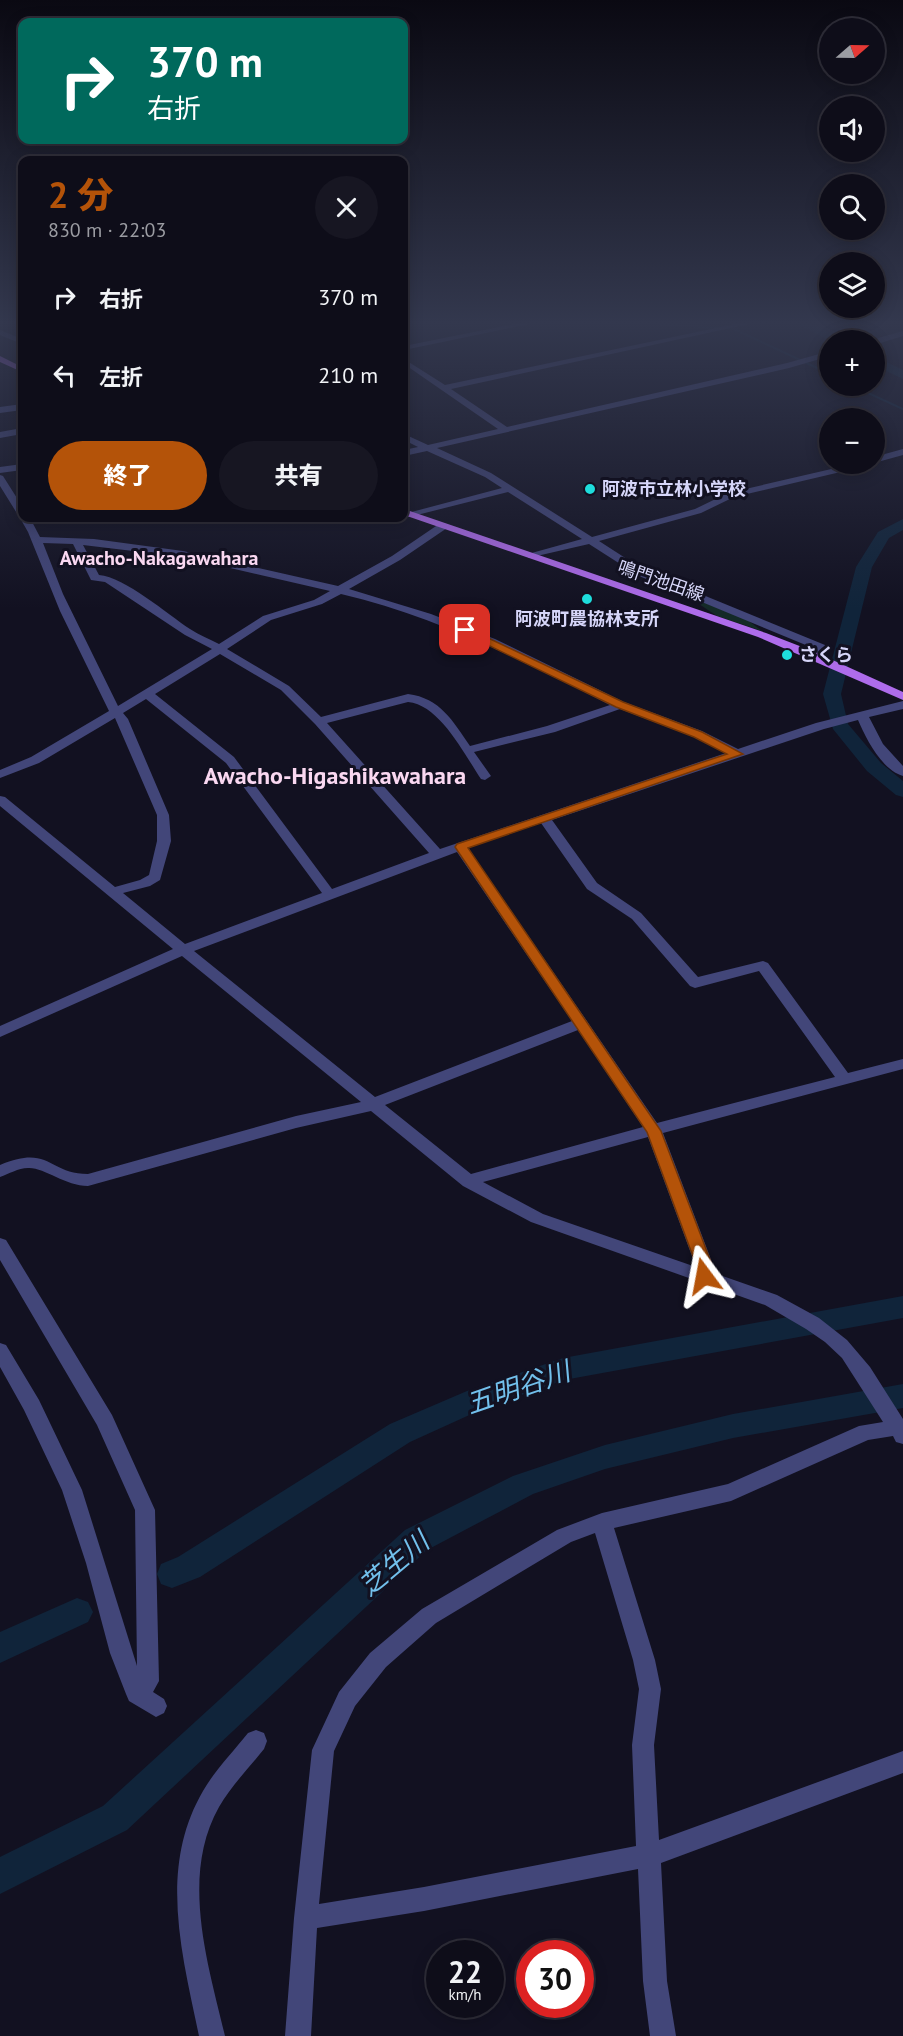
<!DOCTYPE html>
<html lang="ja">
<head>
<meta charset="utf-8">
<style>
  :root { --surface:#0e0d19; --page:#171622; --text:#f1f3f6; --muted:#9b9ca2; --line:#2e2d38; --accent:#b45309 }
  body { margin:0; font-family:"PT Sans","Noto Sans JP",sans-serif; background:var(--page); color:var(--text); height:100vh; display:flex; flex-direction:column; font-size:22px; white-space:nowrap }
  * { box-sizing:border-box; margin:0 }
  p { font-size:20px; color:var(--muted) }
  .icon { flex:none; width:33px; height:33px; fill:none; stroke:currentColor; stroke-width:2; stroke-linecap:round; stroke-linejoin:round }
  .map { position:relative; flex:1; overflow:hidden }
  .side { position:absolute; left:18px; top:156px; width:390px; height:366px; display:flex; flex-direction:column; background:var(--surface); border-radius:12px; box-shadow:0 3px 15px #0003,0 0 0 2px var(--line) }
  .side>* { flex:none }
  .guide { position:absolute; left:18px; top:18px; width:390px; height:126px; border-radius:12px; box-shadow:0 3px 15px #0003,0 0 0 2px var(--line); background:#00695c; color:#fff; overflow:hidden }
  .needle { width:39px; rotate:70deg }
  .controls { position:absolute; left:819px; top:18px; display:grid; gap:12px }
  .controls a { display:grid; place-items:center; width:66px; height:66px; border-radius:50%; background:var(--surface); box-shadow:0 3px 15px #0003,0 0 0 2px var(--line); font-size:30px }
  .speed { position:absolute; left:426px; top:1940px; display:flex; gap:12px; font-size:30px; font-weight:700; text-align:center }
  .speed>* { display:grid; place-content:center; width:78px; height:78px; border-radius:50%; background:var(--surface); box-shadow:0 3px 15px #0003,0 0 0 2px var(--line); line-height:1 }
  .speed small { font-size:15px; font-weight:400 }
  .speed .limit { border:9px solid #d22; background:#fff; color:#111 }
  .pin { position:absolute; display:grid; place-items:center; width:51px; height:51px; color:#fff; margin:-26px; border-radius:12px; box-shadow:0 3px 9px #0006 }
  .me { position:absolute; width:66px; margin:-33px; rotate:347deg; stroke-linejoin:round; filter:drop-shadow(0 0 4px #0008) }
  .turn { display:flex; align-items:center; gap:21px; height:126px; padding:0 30px; font-size:27px }
  .turn .icon { width:78px; height:78px; stroke-width:2.5 }
  .turn b { display:block; font-size:42px; line-height:51px }
  .round { display:grid; place-items:center; flex:none; width:63px; height:63px; border-radius:32px; background:var(--page) }
  .summary { display:flex; align-items:center; justify-content:space-between; height:102px; padding:0 30px }
  h1 { font-size:36px; font-weight:800; line-height:45px; color:var(--accent) }
  .action { display:flex; gap:12px; margin-top:auto; padding:12px 30px }
  .action a { flex:1; height:69px; border-radius:36px; background:var(--accent); color:#fff; font-size:24px; font-weight:800; line-height:69px; text-align:center }
  .action a+a { background:var(--page); color:var(--text) }
  ul { padding:0; list-style:none }
  li { display:flex; align-items:center; gap:18px; height:78px; padding:0 30px }
  li div { flex:1 }
  li b { display:block; font-size:22px }
  li em { font-style:normal }
  .map>svg:first-child { display:block }
  .green { fill:#142a27 }
  .lines { fill:none; stroke-linecap:round; stroke-linejoin:round }
  .stream { stroke:#10243a; stroke-width:2 }
  .river { fill:#10243a; fill-rule:evenodd }
  .minor { fill:#424679; fill-rule:evenodd }
  .major { fill:#ae6ceb; fill-rule:evenodd }
  .route { fill:#b45309; stroke:#753606; stroke-width:1.5 }
  .poi-dot { fill:#1edddc; stroke:#121121; stroke-width:2 }
  .labels { text-anchor:middle; stroke-width:6; stroke-linejoin:round; paint-order:stroke }
  .far-poi-label { font-size:18px; font-weight:bold; fill:#d6d6f9; stroke:#121121; text-anchor:start }
  .far-street-label { font-size:18px; fill:#d6d6f9; stroke:#121121 }
  .far-quarter-label { font-size:20px; font-weight:bold; fill:#fad8f1; stroke:#121121 }
  .quarter-label { font-size:24px; font-weight:bold; fill:#fad8f1; stroke:#121121 }
  .near-water-label { font-size:27px; font-style:italic; fill:#72c0ec; stroke:#121121 }
</style>
</head>
<body>
<div class="map">
<svg width="903" height="2036" viewBox="0 0 903 2036">
  <rect width="100%" height="100%" fill="#121121"/>
  <polygon class="green" points="687,596 746,619 762,631 717,616"/>
  <g class="lines">
    <g class="stream">
      <polyline points="660,324 734,329 830,374"/>
      <polyline points="853,386 903,409"/>
    </g>
    <g class="river">
      <polygon points="798,324 813,324 843,340 830,341"/>
      <polygon points="874,356 903,370 903,379 874,365"/>
      <polygon points="903,519 903,530 889,538 872,567 841,694 848,724 881,763 903,781 903,797 896,795 867,771 833,729 823,694 856,567 878,532"/>
      <polygon points="903,1296 903,1318 564,1380 487,1407 410,1442 200,1577 172,1588 161,1584 157,1574 161,1564 178,1557 390,1424 467,1391 563,1358"/>
      <polygon points="903,1384 903,1408 733,1438 605,1469 533,1494 427,1550 127,1830 0,1894 0,1857 103,1806 405,1530 513,1476 605,1445 733,1414"/>
      <polygon points="77,1598 88,1602 93,1612 88,1622 0,1663 0,1632"/>
    </g>
    <g class="minor">
      <polygon points="514,324 529,324 404,350 404,346"/>
      <polygon points="735,324 749,324 451,389 507,427 787,363 830,351 830,356 789,368 437,448 491,473 592,537 695,509 728,493 853,464 867,464 866,466 734,497 701,513 599,541 647,572 825,645 825,649 815,656 807,656 805,654 813,648 639,576 589,544 528,558 528,554 582,539 508,492 409,517 404,514 502,488 485,477 427,451 404,456 404,450 418,447 404,440 404,434 428,445 498,429 404,364 404,359 445,385"/>
      <polygon points="0,330 22,339 22,344 0,335"/>
      <polygon points="903,331 903,336 877,344 871,340"/>
      <polygon points="22,404 22,410 0,413 0,407"/>
      <polygon points="22,428 22,434 0,438 0,432"/>
      <polygon points="903,449 903,455 874,463 874,457"/>
      <polygon points="22,464 22,470 0,473 0,467"/>
      <path d="M0 475 3 476 22 506V518H30L40 537 94 539 183 551 338 586 392 556 439 524H447V528L400 560 349 589 431 614 495 639 624 702 702 731 738 749 816 723 903 701V709L869 717 883 744 903 766V776C882 770 866 739 858 720L824 729 552 820 597 883 641 913 698 977 763 961 768 963 848 1073 903 1059V1069L663 1133 715 1270 714 1273 777 1295 819 1318 847 1340 870 1367 903 1419V1444L896 1442 893 1436 868 1440 731 1501 614 1528 655 1660 661 1689 654 1745 659 1840 903 1751V1773L661 1863 667 1981 676 2036H650L643 1981 638 1869 424 1911 317 1928 311 2036H285L294 1918 312 1750 339 1692 370 1653 422 1609 557 1530 602 1513 728 1484 859 1426 883 1422 842 1358 825 1342 806 1329 765 1305 531 1222 463 1186 371 1111 296 1128 88 1186C65 1186 44 1167 28 1168 18 1168 9 1174 0 1177V1165C50 1144 48 1174 88 1174L296 1116 361 1102 182 956 0 1037V1026L173 949 0 806V796L5 797 115 887 140 880 149 875 157 841V815L115 718 39 763 0 778V770L31 757 109 711 60 611 28 532 20 518 22 516 18 515 0 486ZM43 543 73 544 91 580 105 582 185 635 212 649 118 706 63 594ZM83 545 183 557 330 591 314 600 263 616 219 644C210 639 199 635 190 629 167 614 125 577 99 575ZM341 594C436 616 523 661 610 705L547 726 470 746C453 721 440 698 408 694L321 717 289 686 227 649 271 620 322 604ZM220 654 281 690 315 724 429 853 332 889 234 757 155 694ZM146 699 226 763 322 893 185 944 123 893 150 886 160 880 171 841 169 815 128 719 123 713ZM408 702C440 705 464 754 481 779L485 780 491 776 474 752 555 732 620 709 694 737 726 753 440 849 327 723ZM541 823 587 889 632 919 690 986 695 988 759 971 835 1077 657 1123 468 848ZM457 852 572 1021 375 1097 194 951ZM578 1030 643 1127 471 1174 385 1105ZM648 1137 696 1267 543 1214 483 1182ZM595 1533 633 1660 639 1689 632 1745 636 1846 424 1887 319 1904 334 1751 355 1706 386 1667 436 1623 571 1542Z"/>
      <polygon points="0,1238 6,1240 112,1415 155,1510 159,1681 153,1692 164,1699 167,1706 164,1713 156,1717 129,1701 126,1694 110,1653 86,1563 62,1490 24,1410 0,1367 0,1343 6,1345 39,1400 82,1490 137,1666 135,1510 97,1425 0,1260"/>
      <path d="M256 1730 264 1733 267 1741 264 1749C249 1768 231 1786 219 1807 180 1876 208 1964 225 2036H199C182 1954 158 1868 203 1791 215 1770 233 1752 248 1733Z"/>
    </g>
    <g class="major">
      <polygon points="0,356 22,367 22,372 0,362"/>
      <polygon points="404,509 766,633 815,652 903,692 903,700 758,637 404,515"/>
    </g>
  </g>
  <linearGradient id="sky" x2="0" y2="1"><stop stop-color="#0a0912"/><stop offset="0.53" stop-color="#33384e"/><stop offset="1" stop-color="#33384e" stop-opacity="0"/></linearGradient>
  <rect width="903" height="609" fill="url(#sky)"/>
  <polygon class="route" points="465,627 623,702 702,732 743,754 468,848 661,1131 714,1270 709,1280 704,1282 698,1280 696,1276 698,1270 647,1132 455,847 457,844 727,754 694,737 616,707 461,632 461,628"/>
  <g class="poi-dot">
    <circle cx="590" cy="489" r="6"/>
    <circle cx="587" cy="599" r="6"/>
    <circle cx="787" cy="655" r="6"/>
  </g>
  <g class="labels">
    <g class="far-poi-label">
      <text x="602" y="495">阿波市立林小学校</text>
      <text x="587" y="625" text-anchor="middle">阿波町農協林支所</text>
      <text x="799" y="661">さくら</text>
    </g>
    <g class="far-street-label">
      <text transform="translate(661 581) rotate(19)" y="6">鳴門池田線</text>
    </g>
    <g class="far-quarter-label">
      <text x="159" y="565">Awacho-Nakagawahara</text>
    </g>
    <g class="quarter-label">
      <text x="335" y="784">Awacho-Higashikawahara</text>
    </g>
    <g class="near-water-label">
      <text transform="translate(518 1388) rotate(-19)" y="9">五明谷川</text>
      <text transform="translate(394 1564) rotate(-40)" y="9">芝生川</text>
    </g>
  </g>
</svg>
<div class="controls">
<a><svg class="needle" viewBox="-14 -14 28 28"><path d="M0-13l5 13h-10z" fill="#e53935"/><path d="M0 13l5-13h-10z" fill="#9b9ca2"/></svg></a>
<a><svg class="icon" aria-label="sound" viewBox="0 0 24 24"><path d="M4 9h4l5-4v14l-5-4H4zM17 9q2 3 0 6"/></svg></a>
<a><svg class="icon" aria-label="search" viewBox="0 0 24 24"><circle cx="10" cy="10" r="6"/><path d="M15 15l6 6"/></svg></a>
<a><svg class="icon" aria-label="layers" viewBox="0 0 24 24"><path d="M12 4l9 5-9 5-9-5zM3 14l9 5 9-5"/></svg></a>
<a>+</a>
<a>−</a>
</div>
<div class="speed"><div>22<small>km/h</small></div><div class="limit">30</div></div>
<div class="pin" style="left:465px;top:630px;background:#d93025"><svg class="icon" aria-label="arrive" viewBox="0 0 24 24"><path d="M6 21V4h12l-3 4 3 4H6"/></svg></div>
<svg class="me" style="left:704px;top:1276px" viewBox="-20 -20 40 40"><path d="M0-17L14 15 0 8-14 15z" fill="#b45309" stroke="#fff" stroke-width="4"/></svg>
<div class="guide">
<div class="turn"><svg class="icon" aria-label="right" viewBox="0 0 24 24"><path d="M7 20v-9h11M14 6l5 5-5 5"/></svg><div><b>370 m</b>右折</div></div>
</div>
<section class="side">
<div class="summary"><div><h1>2 分</h1><p>830 m · 22:03</p></div><a class="round"><svg class="icon" aria-label="close" viewBox="0 0 24 24"><path d="M6 6l12 12M18 6L6 18"/></svg></a></div>
<ul>
<li><svg class="icon" aria-label="right" viewBox="0 0 24 24"><path d="M7 20v-9h11M14 6l5 5-5 5"/></svg><div><b>右折</b></div><em>370 m</em></li>
<li><svg class="icon" aria-label="left" viewBox="0 0 24 24"><path d="M17 20v-9H6M10 6l-5 5 5 5"/></svg><div><b>左折</b></div><em>210 m</em></li>
</ul>
<div class="action"><a>終了</a><a>共有</a></div>
</section>
</div>
</body>
</html>
